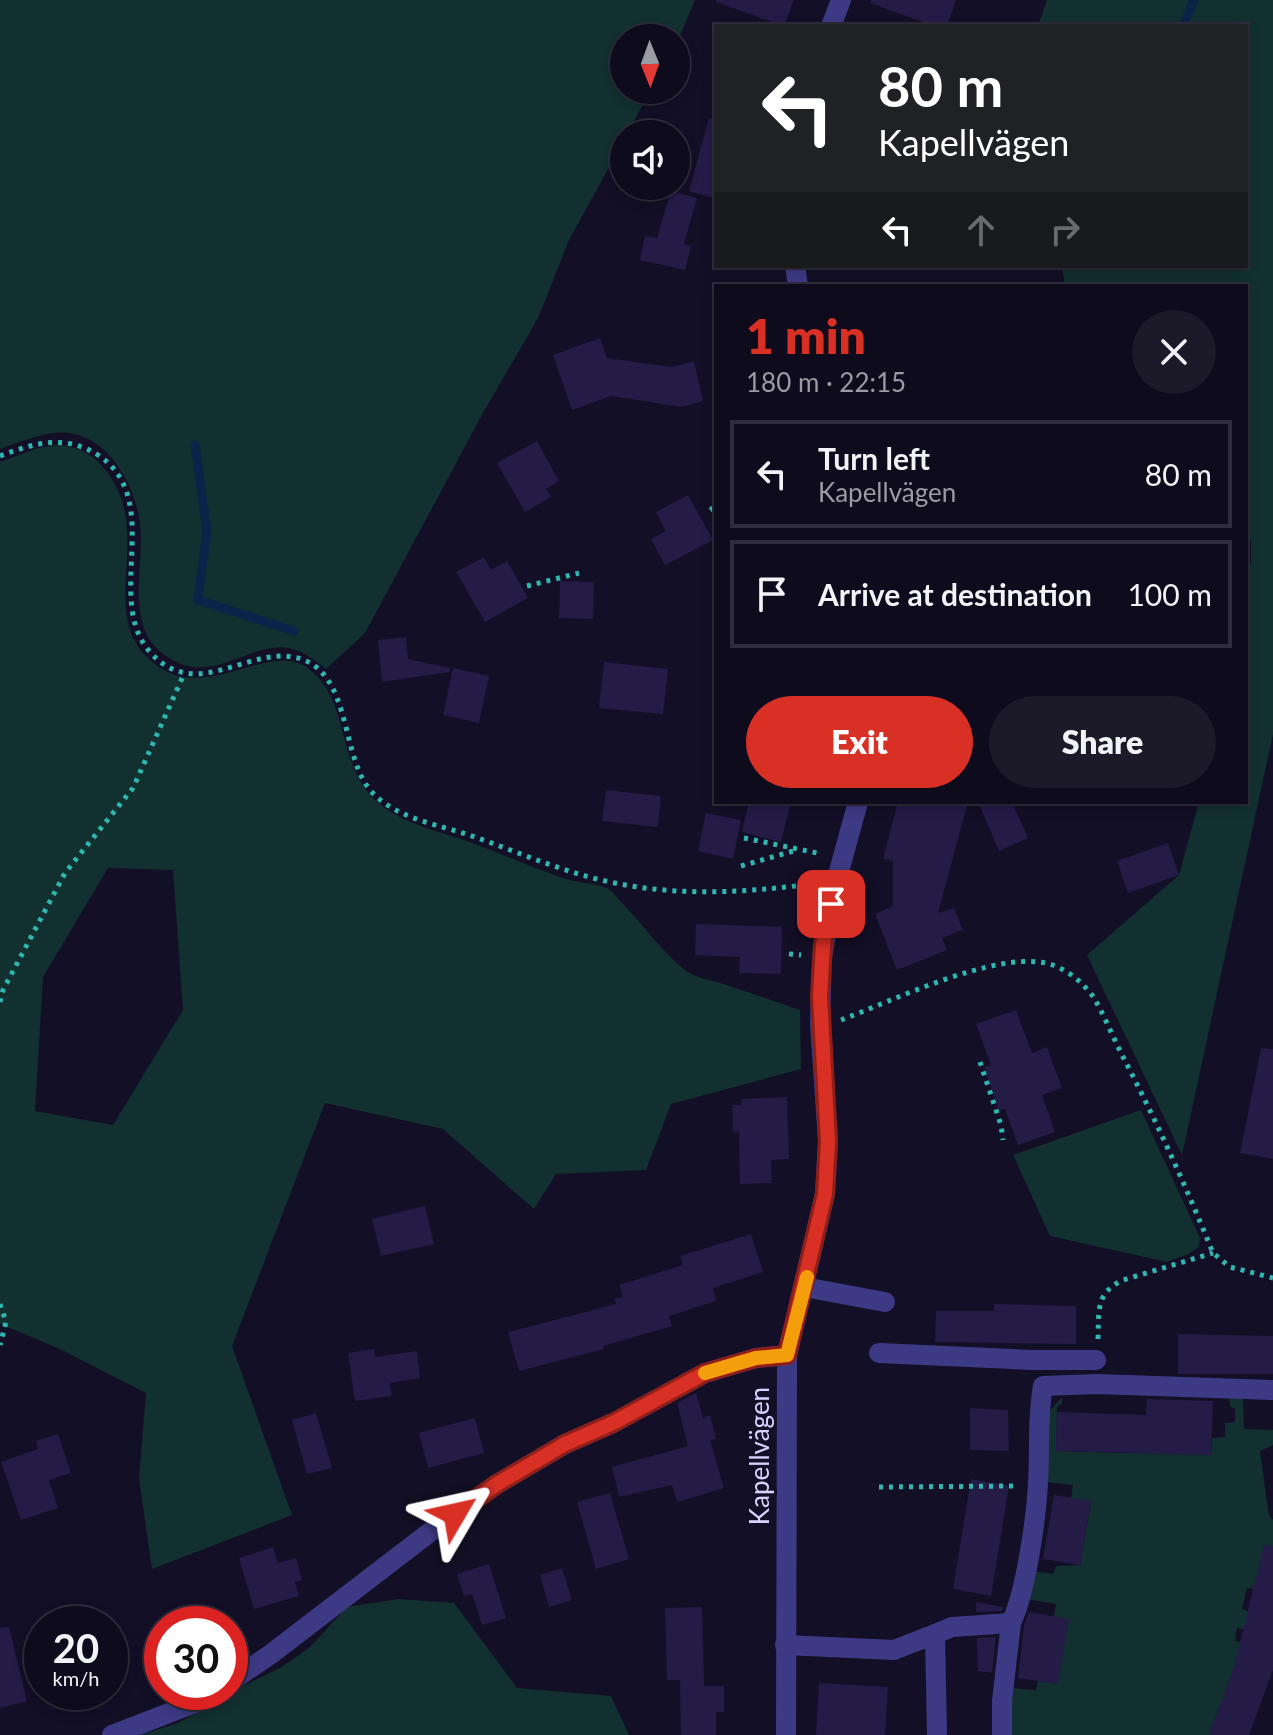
<!DOCTYPE html>
<html lang="en">
<head>
<meta charset="utf-8">
<style>
  :root { --surface:#0e0b1c; --page:#1c1929; --text:#f1f3f6; --muted:#9b9ba3; --line:#2e2b3b; --accent:#d93025 }
  body { margin:0; font-family:Lato,sans-serif; background:var(--page); color:var(--text); height:100vh; display:flex; flex-direction:column; font-size:30px; white-space:nowrap }
  * { box-sizing:border-box; margin:0 }
  p { font-size:26px; color:var(--muted) }
  .icon { flex:none; width:44px; height:44px; fill:none; stroke:currentColor; stroke-width:2; stroke-linecap:round; stroke-linejoin:round }
  .map { position:relative; flex:1; overflow:hidden }
  .panel { position:absolute; left:714px; top:284px; width:534px; height:520px; display:flex; flex-direction:column; background:var(--surface); border-radius:0px; box-shadow:0 4px 12px #0003,0 0 0 2px var(--line) }
  .panel>* { flex:none }
  .hud { position:absolute; left:714px; top:24px; width:534px; height:244px; border-radius:0px; box-shadow:0 4px 12px #0003,0 0 0 2px var(--line); background:#202124; color:#fff; overflow:hidden }
  .needle { width:52px; rotate:179deg }
  .fabs { position:absolute; left:610px; top:24px; display:grid; gap:16px }
  .fabs a { display:grid; place-items:center; width:80px; height:80px; border-radius:50%; background:var(--surface); box-shadow:0 4px 12px #0003,0 0 0 2px var(--line); font-size:40px }
  .speed { position:absolute; left:24px; top:1606px; display:flex; gap:16px; font-size:40px; font-weight:700; text-align:center }
  .speed>* { display:grid; place-content:center; width:104px; height:104px; border-radius:50%; background:var(--surface); box-shadow:0 4px 12px #0003,0 0 0 2px var(--line); line-height:1 }
  .speed small { font-size:20px; font-weight:400 }
  .speed .limit { border:12px solid #d22; background:#fff; color:#111 }
  .pin { position:absolute; display:grid; place-items:center; width:68px; height:68px; color:#fff; margin:-34px; border-radius:16px; box-shadow:0 4px 12px #0006 }
  .me { position:absolute; width:88px; margin:-44px; rotate:54deg; stroke-linejoin:round; filter:drop-shadow(0 0 6px #0008) }
  .turn { display:flex; align-items:center; gap:28px; height:168px; padding:0 32px; font-size:36px }
  .turn .icon { width:104px; height:104px; stroke-width:2.5 }
  .turn b { display:block; font-size:56px; line-height:68px }
  .lanes { display:flex; align-items:center; height:76px; padding:0 32px; background:#0003; justify-content:center; gap:40px; direction:ltr }
  .lanes .off { opacity:.35 }
  .round { display:grid; place-items:center; flex:none; width:84px; height:84px; border-radius:42px; background:var(--page) }
  .headline { display:flex; align-items:center; justify-content:space-between; height:136px; padding:0 32px }
  h1 { font-size:48px; font-weight:800; line-height:60px; color:var(--accent) }
  .button { display:flex; gap:16px; margin-top:auto; padding:16px 32px }
  .button a { flex:1; height:92px; border-radius:48px; background:var(--accent); color:#fff; font-size:32px; font-weight:800; line-height:92px; text-align:center }
  .button a+a { background:var(--page); color:var(--text) }
  ul { padding:0; list-style:none }
  li { display:flex; align-items:center; gap:24px; height:108px; margin:0 16px 12px; padding:0 16px; border:4px solid var(--line); border-radius:0px }
  li div { flex:1 }
  li b { display:block; font-size:30px }
  li em { font-style:normal }
  .map>svg:first-child { display:block }
  .green { fill:#12302f; fill-rule:evenodd }
  .lines { fill:none; stroke-linecap:round; stroke-linejoin:round }
  .stream { stroke:#0c2248; stroke-width:9 }
  .building { fill:#241b47 }
  .path { stroke:#2fb8b0; stroke-width:5; stroke-dasharray:4 6; stroke-linecap:butt }
  .minor { stroke:#3d3a85; stroke-width:20 }
  .route-casing { stroke:#8d1f18; stroke-width:20 }
  .route { stroke:#d93025; stroke-width:14 }
  .slow { stroke:#f59e0b; stroke-width:14 }
  .labels { text-anchor:middle; stroke-width:6; stroke-linejoin:round; paint-order:stroke }
  .street-label { font-size:26px; fill:#d9d4ff; stroke:#130f26 }
</style>
</head>
<body>
<div class="map">
<svg width="1273" height="1735" viewBox="0 0 1273 1735">
  <rect width="100%" height="100%" fill="#130f26"/>
  <g class="green">
    <path d="M0 0H695L676 45V38H624V90H651L627 134H624V140L569 240 538 318 483 413 365 633 326 669C315 660 303 651 289 648 249 641 211 688 166 656 123 627 145 567 140 524 135 481 103 426 53 433 34 436 17 443 0 449Z"/>
    <polygon points="1047,0 1273,0 1273,734 1182,1155 1087,955 1179,875 1199,802 1246,802 1246,583 1251,561 1251,540 1246,540 1246,286 1065,286 1062,266 1246,266 1246,26 1038,26"/>
    <path d="M56 445C75 446 91 452 103 467 156 528 99 606 145 655 200 714 267 636 309 669 353 703 334 769 381 805 405 824 441 832 470 842 502 854 533 868 566 879 579 883 594 883 607 888 613 891 619 900 624 905 644 926 663 953 686 971 695 977 710 980 720 983 747 992 774 1001 800 1010L801 1069 671 1104 646 1170 556 1174 534 1209 443 1129 325 1103 232 1346 292 1515 152 1569 139 1478 146 1393 60 1349 0 1324V462L38 448ZM108 868 173 870 183 1010 113 1125 35 1111 43 977Z"/>
    <polygon points="1141,1110 1200,1238 1199,1247 1188,1254 1167,1262 1050,1236 1013,1155"/>
    <polygon points="1229,1396 1243,1396 1244,1429 1273,1430 1273,1445 1260,1451 1269,1516 1273,1520 1273,1591 1247,1588 1242,1609 1248,1611 1244,1629 1237,1628 1235,1641 1240,1642 1273,1666 1270,1679 1235,1666 1210,1733 1212,1735 1010,1735 1010,1688 1036,1690 1038,1681 1058,1684 1054,1617 1056,1604 1026,1599 1032,1571 1053,1574 1056,1566 1080,1565 1091,1502 1071,1498 1073,1485 1045,1482 1049,1412 1062,1397 1062,1403 1057,1407 1056,1451 1211,1455 1212,1438 1225,1437 1225,1423 1235,1422 1235,1409 1230,1406"/>
    <polygon points="398,1599 454,1603 517,1688 611,1696 629,1735 140,1735 178,1723 236,1689 280,1668 309,1648 347,1607"/>
  </g>
  <g class="lines">
    <g class="stream">
      <polyline points="1183,26 1194,0"/>
      <polyline points="195,445 207,531 198,600 294,631"/>
    </g>
  </g>
  <g class="building">
    <polygon points="716,0 794,0 784,26 716,2"/>
    <polygon points="871,0 956,0 947,26 934,26 870,3"/>
    <polygon points="709,118 716,119 716,199 689,191"/>
    <polygon points="671,191 697,198 684,244 691,246 685,270 640,260 645,236 657,238"/>
    <polygon points="600,338 607,358 671,367 694,361 703,401 682,407 611,396 572,410 553,355"/>
    <polygon points="537,441 559,481 546,489 551,497 525,512 497,463"/>
    <polygon points="688,495 713,540 665,565 651,539 666,531 656,512"/>
    <polygon points="484,557 491,570 507,561 528,598 485,622 456,572"/>
    <polygon points="560,581 594,582 593,619 559,618"/>
    <polygon points="406,637 408,659 450,668 450,672 382,682 378,640"/>
    <polygon points="604,662 668,669 663,714 599,708"/>
    <polygon points="453,668 489,676 479,723 443,715"/>
    <polygon points="606,790 661,796 658,827 602,821"/>
    <polygon points="749,802 791,802 781,842 742,832"/>
    <polygon points="898,802 968,802 938,913 954,908 963,930 942,938 947,950 897,970 875,914 893,906 893,861 883,859"/>
    <polygon points="978,802 1012,802 1028,838 999,851"/>
    <polygon points="706,813 741,820 733,859 698,851"/>
    <polygon points="1168,843 1179,875 1128,893 1117,861"/>
    <polygon points="696,924 782,927 781,974 739,973 740,957 695,955"/>
    <polygon points="1016,1010 1032,1053 1047,1047 1062,1088 1042,1095 1055,1132 1018,1145 1005,1109 999,1110 984,1067 991,1065 976,1024"/>
    <polygon points="1261,1048 1273,1049 1273,1159 1240,1153"/>
    <polygon points="787,1097 789,1159 771,1160 772,1183 740,1184 739,1132 733,1132 732,1105 742,1105 741,1099"/>
    <polygon points="425,1206 434,1244 381,1256 372,1219"/>
    <polygon points="751,1234 763,1272 713,1288 716,1301 669,1316 672,1326 603,1346 604,1349 519,1371 508,1332 616,1304 614,1299 623,1297 619,1285 683,1265 680,1256"/>
    <polygon points="994,1304 1076,1306 1076,1344 935,1342 936,1311 994,1311"/>
    <polygon points="1178,1334 1273,1336 1273,1374 1178,1374"/>
    <polygon points="374,1349 375,1357 417,1351 420,1378 390,1383 392,1396 355,1401 348,1353"/>
    <polygon points="696,1393 703,1418 710,1415 716,1439 710,1440 724,1488 677,1502 672,1485 619,1497 612,1467 688,1446 677,1403"/>
    <polygon points="1147,1399 1213,1401 1211,1455 1056,1451 1057,1412 1146,1415"/>
    <polygon points="970,1408 1008,1410 1009,1451 970,1450"/>
    <polygon points="316,1413 332,1468 307,1474 292,1420"/>
    <polygon points="475,1418 484,1453 428,1468 419,1433"/>
    <polygon points="58,1434 71,1473 49,1480 58,1508 21,1520 1,1462 38,1449 36,1441"/>
    <polygon points="971,1479 1009,1486 991,1596 953,1589"/>
    <polygon points="610,1493 629,1559 596,1569 577,1502"/>
    <polygon points="1054,1495 1091,1501 1080,1565 1043,1559"/>
    <polygon points="1264,1545 1273,1546 1273,1670 1249,1735 1209,1735 1234,1667"/>
    <polygon points="273,1547 278,1563 296,1558 302,1580 295,1582 299,1596 254,1609 239,1558"/>
    <polygon points="489,1564 506,1618 482,1625 472,1594 464,1596 457,1574"/>
    <polygon points="562,1568 572,1600 549,1607 540,1575"/>
    <polygon points="976,1602 1003,1607 1002,1611 976,1612"/>
    <polygon points="702,1607 704,1686 724,1686 724,1712 716,1712 716,1735 681,1735 680,1680 667,1680 665,1608"/>
    <polygon points="1029,1612 1069,1619 1058,1684 1018,1678 1024,1626"/>
    <polygon points="9,1627 27,1701 0,1708 0,1628"/>
    <polygon points="996,1637 992,1673 978,1671 977,1638"/>
    <polygon points="819,1683 888,1687 885,1735 816,1735"/>
  </g>
  <g class="lines">
    <g class="path">
      <path d="M0 456C34 443 65 434 98 455 166 500 103 599 150 652 198 706 252 640 304 660 349 678 342 750 367 786 389 817 436 824 469 835 513 850 555 869 601 880 673 897 740 893 812 884"/>
      <polyline points="710,510 716,506"/>
      <polyline points="527,586 579,573"/>
      <polyline points="744,838 822,854"/>
      <polyline points="741,866 797,850"/>
      <polyline points="789,954 801,955"/>
      <polyline points="0,1002 3,990 65,873 133,788 184,674"/>
      <path d="M841 1020C892 1001 993 952 1045 963 1065 967 1083 982 1094 998 1104 1015 1112 1035 1121 1053 1155 1118 1185 1184 1213 1253L1230 1267 1273 1278"/>
      <polyline points="980,1062 1001,1125 1003,1140"/>
      <polyline points="0,1304 6,1322 0,1345"/>
      <path d="M1098 1339C1099 1312 1095 1293 1123 1280L1213 1253"/>
      <polyline points="879,1487 1014,1486"/>
    </g>
    <g class="minor">
      <polyline points="831,26 841,0"/>
      <polyline points="795,266 798,286"/>
      <polyline points="804,1287 885,1302"/>
      <polyline points="879,1353 1033,1360 1096,1360"/>
      <polyline points="935,1634 952,1627 1011,1623"/>
      <polyline points="785,1645 894,1650 935,1634 937,1735"/>
      <polyline points="230,1682 271,1654 434,1529 497,1484 536,1461 565,1444 613,1423 705,1373 756,1358 787,1355"/>
      <polyline points="112,1735 192,1704 213,1692"/>
      <polyline points="786,1735 787,1355 825,1194 828,1141 820,1024 822,957 835,886 858,802"/>
      <path d="M1002 1735V1701L1011 1623C1026 1592 1036 1519 1038 1484 1040 1451 1037 1418 1043 1386L1097 1384 1273 1390"/>
    </g>
  </g>
  <g class="lines">
    <g class="route-casing">
      <polyline id="route" points="455,1514 497,1484 565,1444 613,1423 705,1373 756,1358 787,1355 825,1194 828,1141 820,996 823,945 831,904"/>
    </g>
    <use href="#route" class="route"/>
    <polyline class="slow" points="705,1373 756,1358 787,1355 807,1277"/>
  </g>
  <g class="labels">
    <g class="street-label">
      <text transform="translate(760 1456) rotate(-90)" y="9">Kapellvägen</text>
    </g>
  </g>
</svg>
<div class="fabs">
<a><svg class="needle" viewBox="-14 -14 28 28"><path d="M0-13l5 13h-10z" fill="#e53935"/><path d="M0 13l5-13h-10z" fill="#9b9ba3"/></svg></a>
<a><svg class="icon" aria-label="sound" viewBox="0 0 24 24"><path d="M4 9h4l5-4v14l-5-4H4zM17 9q2 3 0 6"/></svg></a>
</div>
<div class="speed"><div>20<small>km/h</small></div><div class="limit">30</div></div>
<div class="pin" style="left:831px;top:904px;background:#d93025"><svg class="icon" aria-label="arrive" viewBox="0 0 24 24"><path d="M6 21V4h12l-3 4 3 4H6"/></svg></div>
<svg class="me" style="left:455px;top:1514px" viewBox="-20 -20 40 40"><path d="M0-17L14 15 0 8-14 15z" fill="#d93025" stroke="#fff" stroke-width="4"/></svg>
<div class="hud">
<div class="turn"><svg class="icon" aria-label="left" viewBox="0 0 24 24"><path d="M17 20v-9H6M10 6l-5 5 5 5"/></svg><div><b>80 m</b>Kapellvägen</div></div>
<div class="lanes"><svg class="icon" aria-label="left" viewBox="0 0 24 24"><path d="M17 20v-9H6M10 6l-5 5 5 5"/></svg><svg class="icon off" aria-label="ahead" viewBox="0 0 24 24"><path d="M12 20V5M6 11l6-6 6 6"/></svg><svg class="icon off" aria-label="right" viewBox="0 0 24 24"><path d="M7 20v-9h11M14 6l5 5-5 5"/></svg></div>
</div>
<section class="panel">
<div class="headline"><div><h1>1 min</h1><p>180 m · 22:15</p></div><a class="round"><svg class="icon" aria-label="close" viewBox="0 0 24 24"><path d="M6 6l12 12M18 6L6 18"/></svg></a></div>
<ul>
<li><svg class="icon" aria-label="left" viewBox="0 0 24 24"><path d="M17 20v-9H6M10 6l-5 5 5 5"/></svg><div><b>Turn left</b><p>Kapellvägen</p></div><em>80 m</em></li>
<li><svg class="icon" aria-label="arrive" viewBox="0 0 24 24"><path d="M6 21V4h12l-3 4 3 4H6"/></svg><div><b>Arrive at destination</b></div><em>100 m</em></li>
</ul>
<div class="button"><a>Exit</a><a>Share</a></div>
</section>
</div>
</body>
</html>
